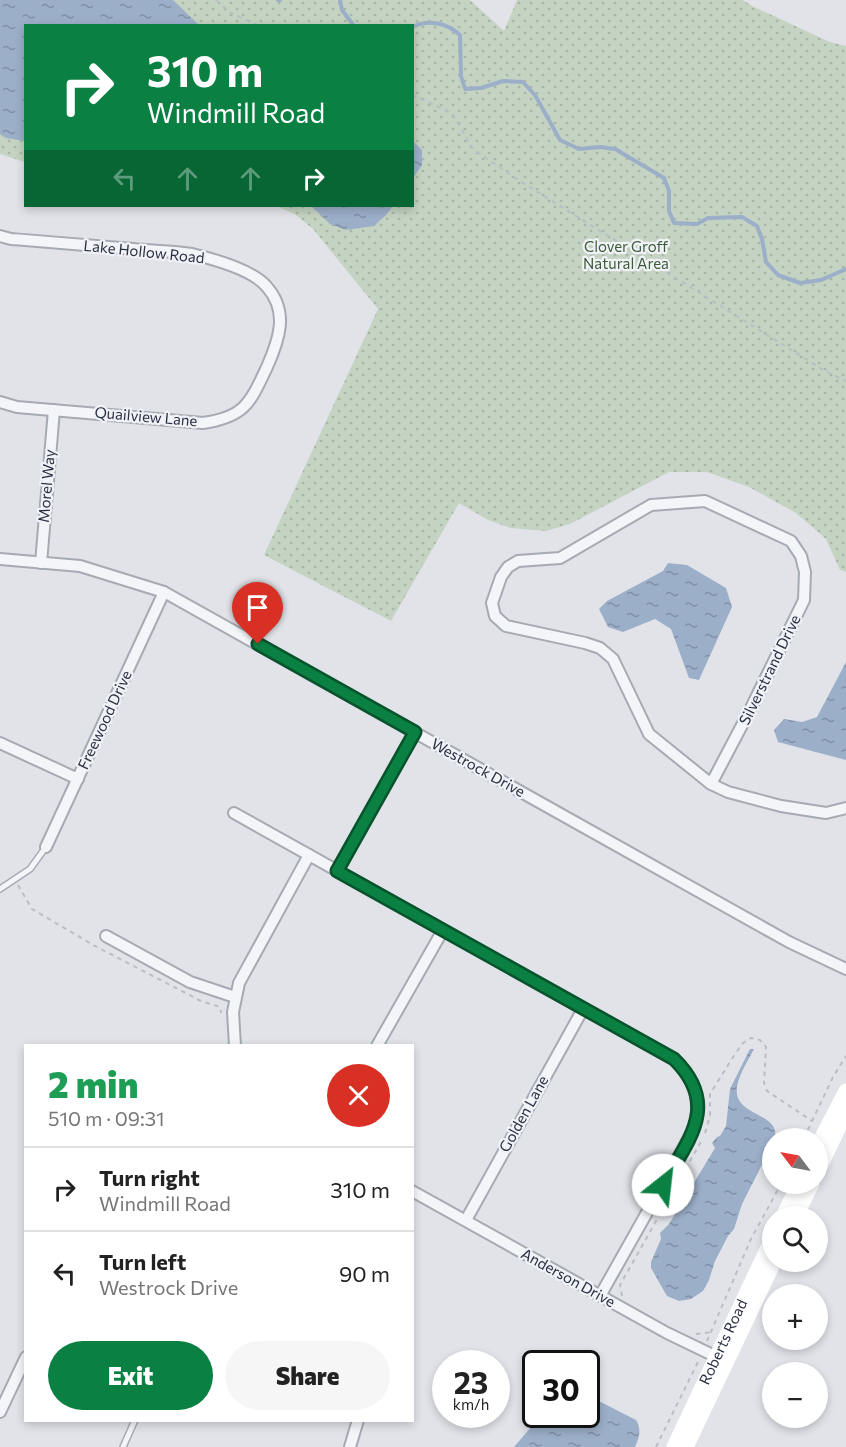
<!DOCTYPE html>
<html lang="en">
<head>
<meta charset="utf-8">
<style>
  :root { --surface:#fff; --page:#f6f6f6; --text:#222; --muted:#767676; --line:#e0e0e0; --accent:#0b8043 }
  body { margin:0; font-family:Commissioner,sans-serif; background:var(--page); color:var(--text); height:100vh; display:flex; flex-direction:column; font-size:22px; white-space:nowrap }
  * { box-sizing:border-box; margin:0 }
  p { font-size:20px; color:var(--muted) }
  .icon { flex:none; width:33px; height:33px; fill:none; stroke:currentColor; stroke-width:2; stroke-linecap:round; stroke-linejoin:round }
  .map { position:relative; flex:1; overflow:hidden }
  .panel { position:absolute; left:24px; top:1044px; width:390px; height:378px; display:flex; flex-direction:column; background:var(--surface); border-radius:0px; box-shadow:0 3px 9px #0003 }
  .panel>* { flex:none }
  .top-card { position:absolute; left:24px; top:24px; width:390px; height:183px; border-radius:0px; box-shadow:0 3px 9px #0003; background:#0b8043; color:#fff; overflow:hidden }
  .needle { width:39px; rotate:302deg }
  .tools { position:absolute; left:762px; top:1128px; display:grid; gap:12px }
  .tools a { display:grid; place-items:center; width:66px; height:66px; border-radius:50%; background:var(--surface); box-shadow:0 3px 9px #0003; font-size:30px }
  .speed { position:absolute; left:432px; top:1350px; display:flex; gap:12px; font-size:30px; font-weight:700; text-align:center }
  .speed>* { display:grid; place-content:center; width:78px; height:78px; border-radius:50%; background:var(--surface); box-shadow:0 3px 9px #0003; line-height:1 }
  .speed small { font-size:15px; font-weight:400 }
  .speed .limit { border:3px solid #111; border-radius:9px; background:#fff; color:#111 }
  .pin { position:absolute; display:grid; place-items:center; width:51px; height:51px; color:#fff; margin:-62px -26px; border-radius:50% 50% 50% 0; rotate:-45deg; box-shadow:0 0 6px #0007 }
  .pin .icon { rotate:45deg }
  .me { position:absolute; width:66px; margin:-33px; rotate:29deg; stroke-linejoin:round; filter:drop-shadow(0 0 4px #0008) }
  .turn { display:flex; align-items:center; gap:21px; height:126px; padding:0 24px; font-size:27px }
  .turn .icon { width:78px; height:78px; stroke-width:2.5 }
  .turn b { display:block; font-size:42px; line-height:51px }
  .lanes { display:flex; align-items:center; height:57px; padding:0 24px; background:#0003; justify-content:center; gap:30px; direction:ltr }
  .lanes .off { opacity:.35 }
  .round { display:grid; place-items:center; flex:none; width:63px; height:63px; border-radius:32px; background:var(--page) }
  .headline { display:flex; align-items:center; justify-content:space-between; height:102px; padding:0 24px }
  h1 { font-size:36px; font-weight:800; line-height:45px; color:#1e9e55 }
  .cta { display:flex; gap:12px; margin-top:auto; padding:12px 24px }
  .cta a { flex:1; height:69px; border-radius:36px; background:var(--accent); color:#fff; font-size:24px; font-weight:800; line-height:69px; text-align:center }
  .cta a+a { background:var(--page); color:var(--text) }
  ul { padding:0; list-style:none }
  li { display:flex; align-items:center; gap:18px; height:84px; padding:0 24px; border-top:2px solid var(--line) }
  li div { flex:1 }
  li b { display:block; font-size:22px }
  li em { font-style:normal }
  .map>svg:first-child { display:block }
  .grass { fill:url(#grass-dots) }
  .water { fill:url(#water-ripples) }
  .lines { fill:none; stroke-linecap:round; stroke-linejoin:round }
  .stream { stroke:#9cafc9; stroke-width:4 }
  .service-casing { stroke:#a6aab3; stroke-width:8 }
  .minor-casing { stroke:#a6aab3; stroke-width:14 }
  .path { stroke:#babec5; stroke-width:2; stroke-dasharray:4.5 4.5; stroke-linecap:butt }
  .service { stroke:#f3f5f8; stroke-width:5 }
  .minor { stroke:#f3f5f8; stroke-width:10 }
  .secondary { stroke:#fff; stroke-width:15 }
  .route-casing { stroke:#07532c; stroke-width:15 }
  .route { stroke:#0b8043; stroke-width:10 }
  .labels { text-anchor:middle; stroke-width:4.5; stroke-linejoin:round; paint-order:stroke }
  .park-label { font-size:15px; fill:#3b5c37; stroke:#f0f2f7 }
  .street-label { font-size:15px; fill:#293041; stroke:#f0f2f7 }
</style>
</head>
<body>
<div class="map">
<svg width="846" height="1447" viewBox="0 0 846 1447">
  <defs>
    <pattern id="grass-dots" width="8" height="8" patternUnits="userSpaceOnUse" patternTransform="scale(1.5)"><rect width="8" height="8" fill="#c5d3c2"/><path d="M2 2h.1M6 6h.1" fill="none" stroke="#a9b5a8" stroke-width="1.8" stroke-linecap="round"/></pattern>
    <pattern id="water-ripples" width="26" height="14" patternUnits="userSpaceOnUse" patternTransform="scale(1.5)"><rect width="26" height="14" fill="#9cafc9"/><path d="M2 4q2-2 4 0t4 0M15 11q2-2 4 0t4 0" fill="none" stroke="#7f8fa5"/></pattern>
  </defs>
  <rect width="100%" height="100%" fill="#e1e3e9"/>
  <polygon class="grass" points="0,0 470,0 504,31 517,0 743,0 752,6 830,42 846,46 846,572 840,570 826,539 796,513 749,487 707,472 669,472 570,524 546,531 511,528 488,520 459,503 391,621 264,555 378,309 313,229 296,215 277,206 412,206 412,26 26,26 25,162 0,154"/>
  <g class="water">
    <polygon points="0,0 173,0 199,25 26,26 25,141 6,138 0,134"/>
    <polygon points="413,141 422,150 422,165 413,178"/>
    <polygon points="311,206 393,206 386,215 374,226 346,230 330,224"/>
    <polygon points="668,563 687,565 726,588 732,607 699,680 689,678 671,629 655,619 623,632 608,627 599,609 607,601 663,571"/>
    <polygon points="846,662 846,760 778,742 774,730 784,719 802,722 817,717"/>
    <path d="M750 1049H754C748 1061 735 1080 737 1094 740 1116 780 1114 775 1138H772V1145L742 1204 734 1229 728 1236 715 1261 709 1280 703 1291 691 1299 679 1301 667 1296 651 1268V1262L661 1239 660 1233 669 1224 715 1148 712 1143 717 1137 720 1136 726 1126 730 1089Z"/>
    <path d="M587 1395 636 1420C642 1429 639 1438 635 1447H514L531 1427 536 1415 586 1414Z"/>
  </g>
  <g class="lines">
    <g class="stream">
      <polyline points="278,0 280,0"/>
      <polyline points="340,0 342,10 354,26"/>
      <path d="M412 27C430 19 447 23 460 35L461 76 465 89 481 88 503 81 523 82 535 95 560 140 579 149 600 147 615 149 664 178 669 191V211L674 223 697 224 708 218 742 217 757 226 762 239 766 262 778 275 800 283 821 280 846 269"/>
    </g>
    <g class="service-casing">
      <g id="service">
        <polyline points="0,889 30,869 46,847"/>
        <polyline points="123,1447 135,1420"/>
      </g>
    </g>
    <g class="minor-casing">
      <g id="minor">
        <path d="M0 236 11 239C52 242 93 246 133 249 153 251 173 251 192 254 213 259 253 270 267 287 289 312 279 340 267 367 250 403 245 417 203 423L17 407 0 402"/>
        <polyline points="0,559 80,566 164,592 789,942 846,969"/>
        <polyline points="41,563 54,410"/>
        <polyline points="0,743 78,779"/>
        <polyline points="711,784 750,710 804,600 805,572 801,556 791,541 705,501 651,505 560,558 518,561 508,567 501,577 492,603 495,616 506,626 585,643 600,648 613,659 649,734 711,784 728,792 781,806 826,813 846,808"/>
        <path d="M234 813 674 1059C695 1079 702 1102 694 1129L600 1296"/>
        <polyline points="46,847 164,592"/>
        <polyline points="337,871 415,732"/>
        <polyline points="106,936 190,982 235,997"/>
        <polyline points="235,1046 233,1012 239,983 309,855"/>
        <polyline points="377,1046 443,930"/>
        <polyline points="412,1191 667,1333 723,1360"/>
        <polyline points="466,1220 583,1009"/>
        <polyline points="0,1412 26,1357"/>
        <polyline points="350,1447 358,1420"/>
      </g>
    </g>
    <g class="path">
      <polyline points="216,0 231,13 259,26"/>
      <polyline points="412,95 452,113 473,149 512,176 825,371 846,381"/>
      <polyline points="18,885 32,909 95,946 201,1001 220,1007 221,1013"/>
      <polyline points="705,1133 710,1116 710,1094 735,1054 743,1043 751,1038 760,1040 766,1047 764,1083 767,1091 812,1121"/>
      <polyline points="804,1138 833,1077 846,1056"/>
      <polyline points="622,1296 620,1285 703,1138"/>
      <polyline points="696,1334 712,1332"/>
      <polyline points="707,1341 751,1239 781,1184"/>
      <polyline points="656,1447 699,1360"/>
    </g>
    <use href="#service" class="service"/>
    <use href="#minor" class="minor"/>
    <g class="secondary">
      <polyline points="818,1145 846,1091"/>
      <polyline points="818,1171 846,1112"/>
      <polyline points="783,1216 799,1184"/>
      <polyline points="796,1216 812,1184"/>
      <path id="s1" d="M674 1447 772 1239"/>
      <polyline points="686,1447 774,1262"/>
    </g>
  </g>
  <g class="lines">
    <g class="route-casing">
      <path id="route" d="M258 644 415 732 337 871 674 1059C721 1105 688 1140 663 1185"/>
    </g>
    <use href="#route" class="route"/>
  </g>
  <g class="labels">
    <g class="park-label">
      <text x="626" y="252">Clover Groff<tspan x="626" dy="17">Natural Area</tspan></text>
    </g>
    <g class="street-label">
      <text transform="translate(144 252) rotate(6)" y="5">Lake Hollow Road</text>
      <text transform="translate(146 417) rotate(5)" y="5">Quailview Lane</text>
      <text transform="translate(47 486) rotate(-85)" y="5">Morel Way</text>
      <text transform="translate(770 670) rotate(-64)" y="5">Silverstrand Drive</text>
      <text transform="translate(105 720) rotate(-65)" y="5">Freewood Drive</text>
      <text transform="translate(478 768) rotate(29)" y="5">Westrock Drive</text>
      <text transform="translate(524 1114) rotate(-61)" y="5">Golden Lane</text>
      <text transform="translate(568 1278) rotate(29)" y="5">Anderson Drive</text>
      <text dy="5" stroke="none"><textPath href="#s1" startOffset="116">Roberts Road</textPath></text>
    </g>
  </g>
</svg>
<div class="tools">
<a><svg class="needle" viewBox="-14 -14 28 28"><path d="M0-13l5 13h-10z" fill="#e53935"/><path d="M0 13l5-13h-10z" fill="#767676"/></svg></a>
<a><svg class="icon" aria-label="search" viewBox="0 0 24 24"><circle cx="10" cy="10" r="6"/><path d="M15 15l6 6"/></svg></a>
<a>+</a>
<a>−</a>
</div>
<div class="speed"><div>23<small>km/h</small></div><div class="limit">30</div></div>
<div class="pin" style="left:258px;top:644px;background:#d93025"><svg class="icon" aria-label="arrive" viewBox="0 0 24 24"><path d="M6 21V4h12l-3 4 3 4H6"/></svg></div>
<svg class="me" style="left:663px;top:1185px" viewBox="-20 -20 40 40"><circle r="19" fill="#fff"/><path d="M0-13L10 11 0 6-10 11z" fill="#0b8043"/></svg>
<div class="top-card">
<div class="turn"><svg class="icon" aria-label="right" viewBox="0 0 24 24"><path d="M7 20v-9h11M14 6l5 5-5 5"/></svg><div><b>310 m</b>Windmill Road</div></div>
<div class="lanes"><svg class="icon off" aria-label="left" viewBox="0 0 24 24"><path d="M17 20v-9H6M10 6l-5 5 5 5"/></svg><svg class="icon off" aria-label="ahead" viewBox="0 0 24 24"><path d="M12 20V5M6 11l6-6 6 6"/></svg><svg class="icon off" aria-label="ahead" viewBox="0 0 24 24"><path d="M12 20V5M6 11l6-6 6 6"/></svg><svg class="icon" aria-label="right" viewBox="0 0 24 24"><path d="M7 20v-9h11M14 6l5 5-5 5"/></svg></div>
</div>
<section class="panel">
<div class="headline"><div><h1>2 min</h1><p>510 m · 09:31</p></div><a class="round" style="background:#d93025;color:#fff"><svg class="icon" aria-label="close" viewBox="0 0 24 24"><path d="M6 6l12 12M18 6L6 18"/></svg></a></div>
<ul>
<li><svg class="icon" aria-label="right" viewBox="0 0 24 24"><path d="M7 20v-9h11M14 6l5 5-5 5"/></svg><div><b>Turn right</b><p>Windmill Road</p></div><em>310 m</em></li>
<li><svg class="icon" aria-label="left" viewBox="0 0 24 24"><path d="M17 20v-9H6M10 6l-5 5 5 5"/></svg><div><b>Turn left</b><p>Westrock Drive</p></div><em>90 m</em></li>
</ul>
<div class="cta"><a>Exit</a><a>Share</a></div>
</section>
</div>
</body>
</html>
